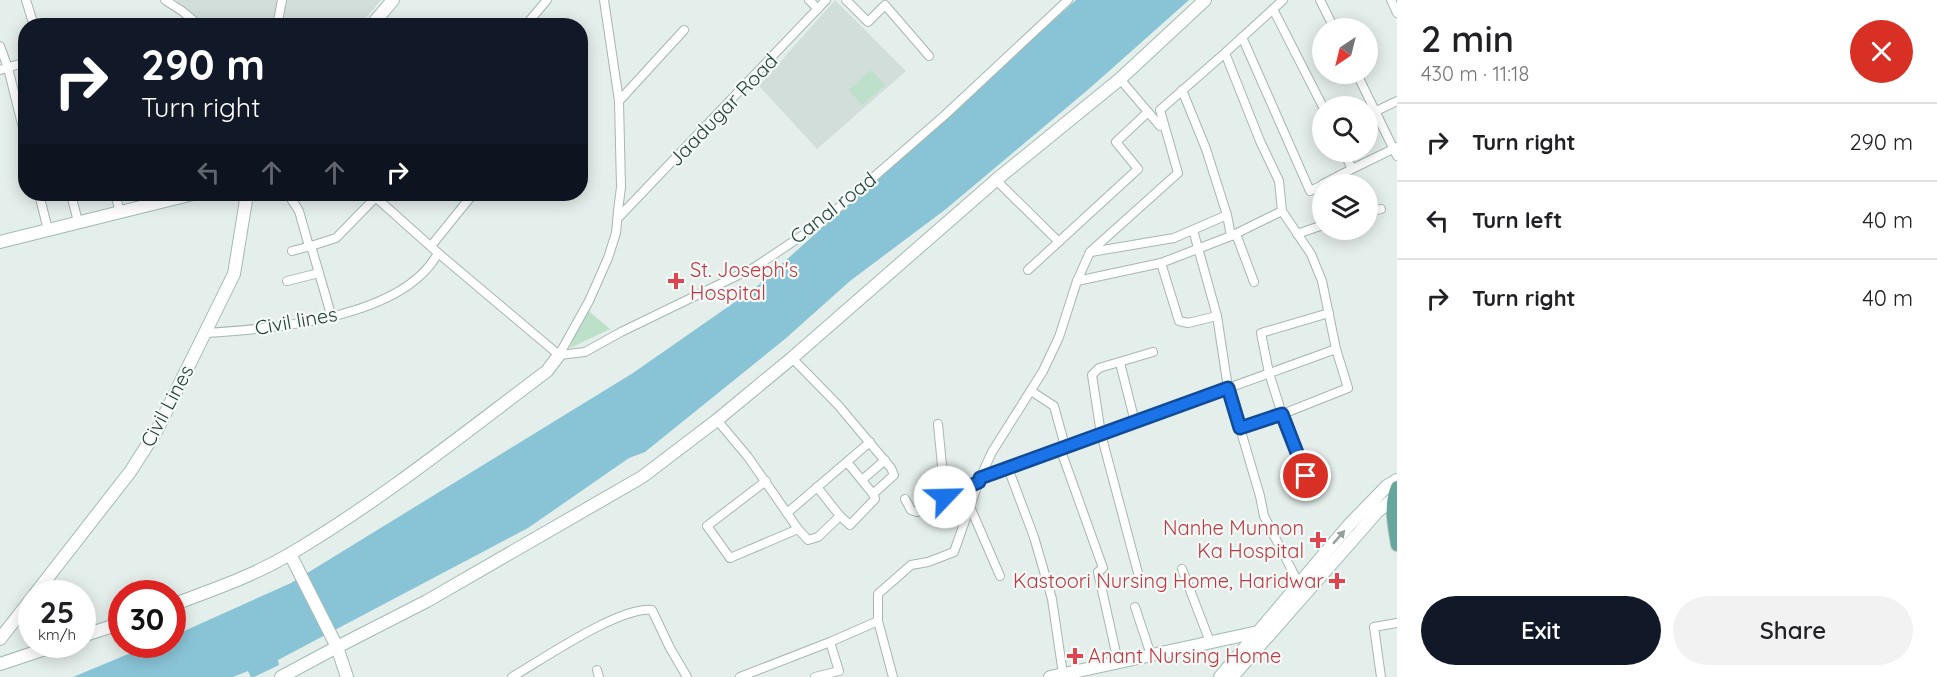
<!DOCTYPE html>
<html lang="en">
<head>
<meta charset="utf-8">
<style>
  :root { --surface:#fff; --page:#f2f2f2; --text:#202124; --muted:#757577; --line:#e0e0e0; --accent:#111827 }
  body { margin:0; font-family:Quicksand,sans-serif; background:var(--page); color:var(--text); height:100vh; display:flex; flex-direction:column; font-size:22px; white-space:nowrap }
  * { box-sizing:border-box; margin:0 }
  p { font-size:20px; color:var(--muted) }
  .icon { flex:none; width:33px; height:33px; fill:none; stroke:currentColor; stroke-width:2; stroke-linecap:round; stroke-linejoin:round }
  .map { position:relative; flex:1; overflow:hidden }
  .drawer { display:flex; flex-direction:column; background:var(--surface); width:540px }
  .drawer>* { flex:none }
  .hud { position:absolute; left:18px; top:18px; width:570px; height:183px; border-radius:24px; box-shadow:0 3px 15px #0003; background:#111827; color:#fff; overflow:hidden }
  .needle { width:39px; rotate:215deg }
  .fabs { position:absolute; left:1312px; top:18px; display:grid; gap:12px }
  .fabs a { display:grid; place-items:center; width:66px; height:66px; border-radius:50%; background:var(--surface); box-shadow:0 3px 15px #0003; font-size:30px }
  .speed { position:absolute; left:18px; top:580px; display:flex; gap:12px; font-size:30px; font-weight:700; text-align:center }
  .speed>* { display:grid; place-content:center; width:78px; height:78px; border-radius:50%; background:var(--surface); box-shadow:0 3px 15px #0003; line-height:1 }
  .speed small { font-size:15px; font-weight:400 }
  .speed .limit { border:9px solid #d22; background:#fff; color:#111 }
  .pin { position:absolute; display:grid; place-items:center; width:51px; height:51px; color:#fff; margin:-26px; border:3px solid #fff; border-radius:50%; box-shadow:0 2px 6px #0007 }
  .me { position:absolute; width:66px; margin:-33px; rotate:66deg; stroke-linejoin:round; filter:drop-shadow(0 0 4px #0008) }
  .turn { display:flex; align-items:center; gap:21px; height:126px; padding:0 24px; font-size:27px }
  .turn .icon { width:78px; height:78px; stroke-width:2.5 }
  .turn b { display:block; font-size:42px; line-height:51px }
  .lanes { display:flex; align-items:center; height:57px; padding:0 24px; background:#0003; justify-content:center; gap:30px; direction:ltr }
  .lanes .off { opacity:.35 }
  .round { display:grid; place-items:center; flex:none; width:63px; height:63px; border-radius:32px; background:var(--page) }
  .summary { display:flex; align-items:center; justify-content:space-between; height:102px; padding:0 24px }
  h1 { font-size:36px; font-weight:600; line-height:45px }
  .cta { display:flex; gap:12px; margin-top:auto; padding:12px 24px }
  .cta a { flex:1; height:69px; border-radius:36px; background:var(--accent); color:#fff; font-size:24px; font-weight:600; line-height:69px; text-align:center }
  .cta a+a { background:var(--page); color:var(--text) }
  ul { padding:0; list-style:none }
  li { display:flex; align-items:center; gap:18px; height:78px; padding:0 24px; border-top:2px solid var(--line) }
  li div { flex:1 }
  li b { display:block; font-size:22px }
  li em { font-style:normal }
  main { display:flex; flex:1; min-height:0 }
  .map>svg:first-child { display:block }
  .built { fill:#d2deda }
  .green { fill:#bce0c9 }
  .water { fill:#89c4d6 }
  .lines { fill:none; stroke-linecap:round; stroke-linejoin:round }
  .street-casing { stroke:#a6b7b2; stroke-width:10 }
  .secondary-casing { stroke:#a1bbb4; stroke-width:14 }
  .primary-casing { stroke:#c1cac8; stroke-width:14 }
  .street { stroke:#fff; stroke-width:8 }
  .secondary { stroke:#fff; stroke-width:12 }
  .primary { stroke:#66a69b; stroke-width:12 }
  .oneway { fill:#90a09d }
  .route-casing { stroke:#114b97; stroke-width:15 }
  .route { stroke:#1a73e8; stroke-width:10 }
  .health-dot { fill:#e0444e; stroke:#f5faf8; stroke-width:2 }
  .labels { text-anchor:middle; stroke-width:4.5; stroke-linejoin:round; paint-order:stroke }
  .street-label { font-size:20px; fill:#22413b; stroke:#f5faf8 }
  .health-label { font-size:20px; fill:#be3a42; stroke:#f5faf8; text-anchor:start }
</style>
</head>
<body>
<main>
<div class="map">
<svg width="1397" height="677" viewBox="0 0 1397 677">
  <rect width="100%" height="100%" fill="#e4eeea"/>
  <g class="built">
    <polygon points="175,0 381,0 359,26 207,25"/>
    <polygon points="835,0 906,71 817,149 759,86"/>
  </g>
  <g class="green">
    <polygon points="871,70 885,85 862,105 849,90"/>
    <polygon points="585,308 610,329 570,348"/>
  </g>
  <polygon class="water" points="1076,0 1189,0 1090,88 946,209 850,281 785,339 645,452 629,458 528,528 278,660 279,665 254,677 251,677 248,671 233,677 73,677 150,645 172,645 173,636 291,583 633,373 755,288"/>
  <g class="lines">
    <g class="street-casing">
      <g id="street">
        <polyline points="26,0 34,26"/>
        <polyline points="165,0 182,11 200,26"/>
        <polyline points="809,0 818,9"/>
        <polyline points="846,0 868,22 885,5 929,56"/>
        <polyline points="1283,0 1225,53 1260,141 1279,181 1282,211 1311,254 1322,281 1336,349"/>
        <polyline points="1320,0 1334,28"/>
        <polyline points="1391,0 1397,13"/>
        <polyline points="1273,9 1323,107"/>
        <polyline points="277,26 282,0"/>
        <polyline points="525,26 547,0"/>
        <polyline points="1242,37 1310,191 1323,185"/>
        <polyline points="0,46 8,68 26,140"/>
        <polyline points="0,70 26,62"/>
        <polyline points="1357,74 1397,156"/>
        <polyline points="1120,79 1160,126"/>
        <polyline points="619,101 684,30"/>
        <polyline points="1368,115 1397,101"/>
        <polyline points="1352,169 1397,147"/>
        <polyline points="996,180 1059,242"/>
        <polyline points="1323,184 1352,169 1344,152"/>
        <polyline points="39,194 48,230"/>
        <polyline points="71,194 78,222"/>
        <polyline points="115,194 120,212"/>
        <polyline points="144,194 146,205"/>
        <polyline points="288,194 299,211 308,243 311,246 336,238 379,194"/>
        <polyline points="372,194 438,253 559,355"/>
        <polyline points="1368,212 1381,209"/>
        <polyline points="1227,215 1231,236 1236,234 1254,282"/>
        <polyline points="618,218 826,0"/>
        <polyline points="1193,230 1217,316 1228,388 1240,428"/>
        <polyline points="1297,234 1323,225"/>
        <polyline points="431,246 473,194"/>
        <polyline points="292,251 311,246 319,273"/>
        <polyline points="1091,252 1174,238 1227,215 1206,149 1182,90"/>
        <polyline points="1161,263 1179,321 1188,323 1217,316"/>
        <polyline points="1028,270 1138,169 1116,142 1148,112"/>
        <polyline points="287,281 319,273 332,318"/>
        <polyline points="1077,281 1090,252 1178,173 1160,110 1225,53"/>
        <path d="M205 333C272 329 403 319 438 253"/>
        <polyline points="559,355 585,352 621,332 755,267 821,223 945,115 1068,0"/>
        <polyline points="559,355 589,301 608,258 616,233 618,211 621,187 619,101 604,0"/>
        <polyline points="792,358 838,405 891,468 894,475 873,494"/>
        <polyline points="1120,363 1135,422"/>
        <polyline points="1031,391 1054,406 1065,446"/>
        <polyline points="717,420 748,457 787,513 870,442"/>
        <polyline points="938,424 945,497 979,482"/>
        <polyline points="1060,448 1103,568 1098,572 1118,662"/>
        <polyline points="1008,468 1034,537 1052,599 1063,674"/>
        <polyline points="1306,475 1282,414 1269,373 1261,333 1329,313"/>
        <polyline points="980,478 1336,349 1348,388 1260,423 1240,428 1260,496 1264,516 1300,586"/>
        <polyline points="862,480 885,460"/>
        <polyline points="766,481 707,526 730,558 798,529 787,513"/>
        <polyline points="905,499 911,510 917,512 945,497"/>
        <polyline points="971,509 1000,576"/>
        <polyline points="840,516 850,525 875,499 873,494 847,462"/>
        <polyline points="798,529 808,540 818,537 840,516 817,487"/>
        <polyline points="1182,569 1210,642"/>
        <polyline points="1138,573 1101,434 1092,375 1099,368 1153,352"/>
        <polyline points="1135,607 1151,655"/>
        <polyline points="878,621 893,677"/>
        <polyline points="597,670 599,677"/>
        <path d="M512 677C543 659 620 606 652 610L670 648 687 677"/>
        <polyline points="740,677 830,642"/>
        <polyline points="815,677 839,671 830,642 878,621 878,594 911,565 928,562 954,552 980,478 992,452 1043,371 1059,337 1077,281 1161,263 1231,236 1282,211"/>
        <polyline points="1381,677 1374,627 1397,623"/>
      </g>
    </g>
    <g class="secondary-casing">
      <g id="secondary">
        <polyline points="371,26 393,0"/>
        <polyline points="0,242 193,194"/>
        <polyline points="290,554 337,647 347,677"/>
        <polyline points="35,594 130,472 157,430 234,274 247,194"/>
        <path d="M172 605C212 590 253 576 290 554 380 501 463 434 547 371L559 355"/>
        <polyline points="82,636 122,623"/>
        <polyline points="0,639 32,598"/>
        <polyline points="0,664 57,645"/>
        <polyline points="281,677 337,647 427,601 642,477 717,420 792,358 996,180 1120,79 1205,0"/>
        <polyline points="1050,677 1258,632"/>
        <polyline points="1220,677 1349,525 1387,486 1397,480"/>
        <polyline points="1232,677 1378,511 1397,496"/>
      </g>
    </g>
    <g class="primary-casing">
      <path id="primary" d="M1397 487C1389 506 1394 525 1397 545"/>
    </g>
    <use href="#street" class="street"/>
    <use href="#secondary" class="secondary"/>
    <use href="#primary" class="primary"/>
  </g>
  <defs><path id="oneway-solid" d="M-6-.8H1V-3.2L6.5 0L1 3.2V.8H-6Z" transform="scale(1.5)"/></defs>
  <use class="oneway" href="#oneway-solid" transform="translate(1339 537) rotate(-49)"/>
  <g class="lines">
    <g class="route-casing">
      <polyline id="route" points="945,497 979,482 980,478 1228,388 1240,428 1282,414 1306,476"/>
    </g>
    <use href="#route" class="route"/>
  </g>
  <g class="health-dot">
    <path d="M673 272h6v6h6v6h-6v6h-6v-6h-6v-6h6z"/>
    <path d="M1315 531h6v6h6v6h-6v6h-6v-6h-6v-6h6z"/>
    <path d="M1334 572h6v6h6v6h-6v6h-6v-6h-6v-6h6z"/>
    <path d="M1072 647h6v6h6v6h-6v6h-6v-6h-6v-6h6z"/>
  </g>
  <g class="labels">
    <g class="street-label">
      <text transform="translate(723 110) rotate(-46)" y="7">Jaadugar Road</text>
      <text transform="translate(833 208) rotate(-38)" y="7">Canal road</text>
      <text transform="translate(296 321) rotate(-10)" y="7">Civil lines</text>
      <text transform="translate(167 406) rotate(-62)" y="7">Civil Lines</text>
    </g>
    <g class="health-label">
      <text x="690" y="277">St. Joseph's<tspan x="690" dy="23">Hospital</tspan></text>
      <text x="1304" y="535" text-anchor="end">Nanhe Munnon<tspan x="1304" dy="23">Ka Hospital</tspan></text>
      <text x="1324" y="588" text-anchor="end">Kastoori Nursing Home, Haridwar</text>
      <text x="1088" y="663">Anant Nursing Home</text>
    </g>
  </g>
</svg>
<div class="fabs">
<a><svg class="needle" viewBox="-14 -14 28 28"><path d="M0-13l5 13h-10z" fill="#e53935"/><path d="M0 13l5-13h-10z" fill="#757577"/></svg></a>
<a><svg class="icon" aria-label="search" viewBox="0 0 24 24"><circle cx="10" cy="10" r="6"/><path d="M15 15l6 6"/></svg></a>
<a><svg class="icon" aria-label="layers" viewBox="0 0 24 24"><path d="M12 4l9 5-9 5-9-5zM3 14l9 5 9-5"/></svg></a>
</div>
<div class="speed"><div>25<small>km/h</small></div><div class="limit">30</div></div>
<div class="pin" style="left:1306px;top:476px;background:#d93025"><svg class="icon" aria-label="arrive" viewBox="0 0 24 24"><path d="M6 21V4h12l-3 4 3 4H6"/></svg></div>
<svg class="me" style="left:945px;top:497px" viewBox="-20 -20 40 40"><circle r="19" fill="#fff"/><path d="M0-13L10 11 0 6-10 11z" fill="#1a73e8"/></svg>
<div class="hud">
<div class="turn"><svg class="icon" aria-label="right" viewBox="0 0 24 24"><path d="M7 20v-9h11M14 6l5 5-5 5"/></svg><div><b>290 m</b>Turn right</div></div>
<div class="lanes"><svg class="icon off" aria-label="left" viewBox="0 0 24 24"><path d="M17 20v-9H6M10 6l-5 5 5 5"/></svg><svg class="icon off" aria-label="ahead" viewBox="0 0 24 24"><path d="M12 20V5M6 11l6-6 6 6"/></svg><svg class="icon off" aria-label="ahead" viewBox="0 0 24 24"><path d="M12 20V5M6 11l6-6 6 6"/></svg><svg class="icon" aria-label="right" viewBox="0 0 24 24"><path d="M7 20v-9h11M14 6l5 5-5 5"/></svg></div>
</div>
</div>
<section class="drawer">
<div class="summary"><div><h1>2 min</h1><p>430 m · 11:18</p></div><a class="round" style="background:#d93025;color:#fff"><svg class="icon" aria-label="close" viewBox="0 0 24 24"><path d="M6 6l12 12M18 6L6 18"/></svg></a></div>
<ul>
<li><svg class="icon" aria-label="right" viewBox="0 0 24 24"><path d="M7 20v-9h11M14 6l5 5-5 5"/></svg><div><b>Turn right</b></div><em>290 m</em></li>
<li><svg class="icon" aria-label="left" viewBox="0 0 24 24"><path d="M17 20v-9H6M10 6l-5 5 5 5"/></svg><div><b>Turn left</b></div><em>40 m</em></li>
<li><svg class="icon" aria-label="right" viewBox="0 0 24 24"><path d="M7 20v-9h11M14 6l5 5-5 5"/></svg><div><b>Turn right</b></div><em>40 m</em></li>
</ul>
<div class="cta"><a>Exit</a><a>Share</a></div>
</section>
</main>
</body>
</html>
